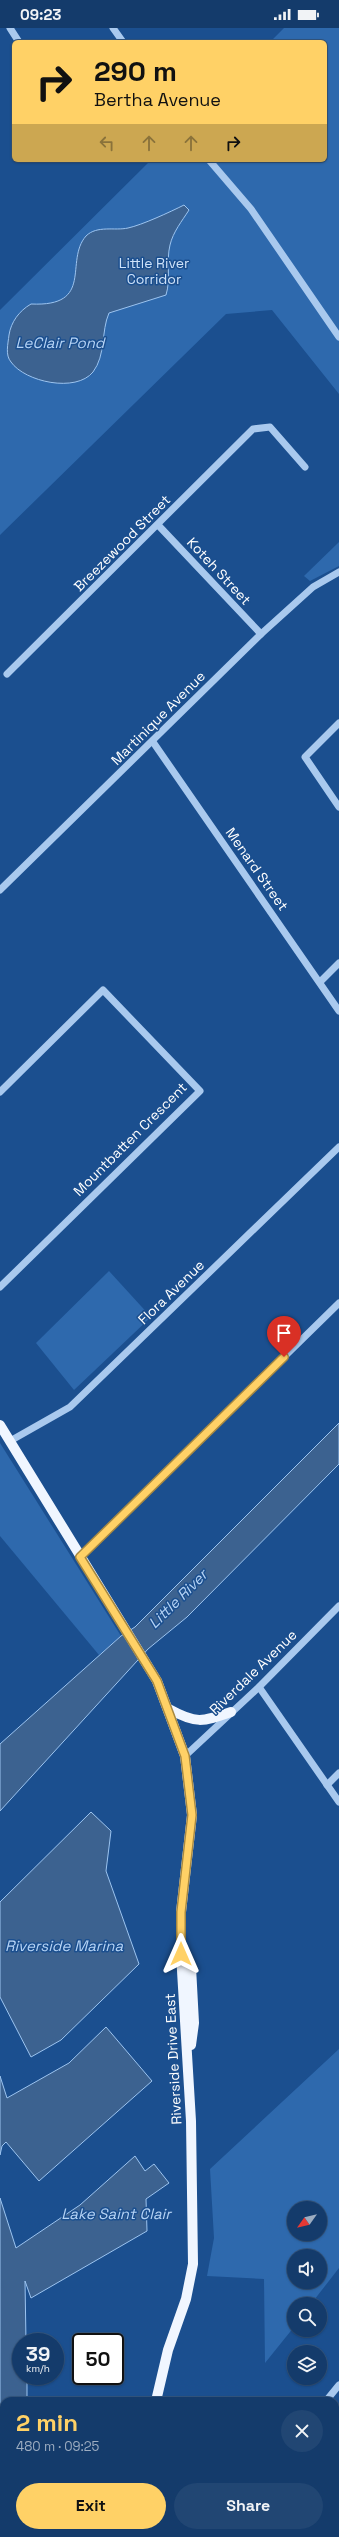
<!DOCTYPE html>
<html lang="en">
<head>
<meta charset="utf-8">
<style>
  :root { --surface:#143b6b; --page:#214673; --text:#f1f3f6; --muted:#9dadc1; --line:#33557e; --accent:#ffd166 }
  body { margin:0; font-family:"Space Grotesk",sans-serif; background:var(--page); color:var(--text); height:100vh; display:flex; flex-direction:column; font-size:15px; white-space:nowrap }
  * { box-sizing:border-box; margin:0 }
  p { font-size:13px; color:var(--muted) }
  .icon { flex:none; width:22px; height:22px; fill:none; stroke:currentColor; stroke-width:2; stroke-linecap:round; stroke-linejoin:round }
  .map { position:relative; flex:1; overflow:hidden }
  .side { position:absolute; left:0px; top:2369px; width:339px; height:140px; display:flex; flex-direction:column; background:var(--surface); border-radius:12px 12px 0 0; box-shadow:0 1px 3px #0004,0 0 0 1px var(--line) }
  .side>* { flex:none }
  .top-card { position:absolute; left:12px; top:12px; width:315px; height:122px; border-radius:6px; box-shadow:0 1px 3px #0004,0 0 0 1px var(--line); background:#ffd166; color:#111; overflow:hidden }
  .needle { width:26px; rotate:236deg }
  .tools { position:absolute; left:287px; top:2173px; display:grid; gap:8px }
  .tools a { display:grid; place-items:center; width:40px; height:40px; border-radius:50%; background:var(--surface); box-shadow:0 1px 3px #0004,0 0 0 1px var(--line); font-size:20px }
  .speed { position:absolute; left:12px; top:2305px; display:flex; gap:8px; font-size:20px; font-weight:700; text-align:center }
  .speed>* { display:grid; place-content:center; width:52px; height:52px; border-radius:50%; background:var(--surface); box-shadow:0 1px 3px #0004,0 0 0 1px var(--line); line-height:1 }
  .speed small { font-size:10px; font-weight:400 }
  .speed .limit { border:2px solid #111; border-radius:6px; background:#fff; color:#111 }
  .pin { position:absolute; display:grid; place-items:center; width:34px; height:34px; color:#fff; margin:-41px -17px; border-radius:50% 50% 50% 0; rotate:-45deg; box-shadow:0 0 4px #0007 }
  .pin .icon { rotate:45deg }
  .me { position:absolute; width:44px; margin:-22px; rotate:0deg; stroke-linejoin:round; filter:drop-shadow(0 0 3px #0008) }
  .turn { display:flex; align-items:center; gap:14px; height:84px; padding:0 16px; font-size:18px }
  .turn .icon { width:52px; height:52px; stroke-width:2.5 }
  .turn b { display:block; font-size:28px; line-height:34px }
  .lanes { display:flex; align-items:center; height:38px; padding:0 16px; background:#0003; justify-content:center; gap:20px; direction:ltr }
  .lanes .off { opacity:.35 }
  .round { display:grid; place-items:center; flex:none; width:42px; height:42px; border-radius:21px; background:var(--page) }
  .summary { display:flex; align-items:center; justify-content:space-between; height:68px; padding:0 16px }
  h1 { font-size:24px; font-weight:700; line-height:30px; color:var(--accent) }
  .action { display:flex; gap:8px; margin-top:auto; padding:8px 16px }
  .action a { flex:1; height:46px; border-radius:24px; background:var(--accent); color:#111; font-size:16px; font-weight:700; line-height:46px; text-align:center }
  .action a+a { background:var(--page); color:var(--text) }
  .status { display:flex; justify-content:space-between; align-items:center; height:28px; padding:0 20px; background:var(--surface); direction:ltr }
  .status svg { height:11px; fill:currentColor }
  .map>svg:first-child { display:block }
  .green { fill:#2e69ad; fill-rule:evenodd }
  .water { fill:#3c6290; stroke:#9cc4f0 }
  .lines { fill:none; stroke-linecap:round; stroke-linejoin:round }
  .minor { stroke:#a9c9ee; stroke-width:7 }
  .major { stroke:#f0f6ff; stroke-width:10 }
  .route-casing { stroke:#a68842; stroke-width:10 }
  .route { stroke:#ffd166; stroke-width:7 }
  .labels { text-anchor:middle; stroke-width:3; stroke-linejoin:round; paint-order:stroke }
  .park-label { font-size:14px; fill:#cfe3fa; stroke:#1b4f8f }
  .street-label { font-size:14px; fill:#fff; stroke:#1b4f8f }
  .water-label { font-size:15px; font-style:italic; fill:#b5d3f5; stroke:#1b4f8f }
</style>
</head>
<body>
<div class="status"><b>09:23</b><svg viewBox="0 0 49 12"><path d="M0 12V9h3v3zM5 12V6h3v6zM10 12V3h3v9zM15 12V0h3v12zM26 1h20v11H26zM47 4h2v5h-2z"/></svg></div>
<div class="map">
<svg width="339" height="2509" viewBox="0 0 339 2509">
  <rect width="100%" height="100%" fill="#1b4f8f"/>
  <g class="green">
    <polygon points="284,0 339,0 339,366 272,282 226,286 0,507 0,282 151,132 325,132 325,14 270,14"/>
    <polygon points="339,514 339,538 310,553 304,548"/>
    <polygon points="109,1243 151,1289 74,1362 36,1315"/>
    <polygon points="0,1415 121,1608 99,1627 0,1508"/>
    <path d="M339 2021V2240L311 2276H294V2299L265 2335 264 2251 207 2248 214 2210 210 2141ZM294 2180H320V2206H294ZM294 2228H320V2254H294Z"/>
  </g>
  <g class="water">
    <path d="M184 177 189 182C182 193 173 204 170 217 166 233 171 251 166 267L109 285C101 303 106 327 93 344 76 365 25 354 11 334 5 327 8 316 9 307 11 294 19 283 31 276 95 279 64 233 86 208 97 197 115 203 128 200 142 197 170 184 184 177Z"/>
    <polygon points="339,1395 339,1436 187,1589 148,1621 0,1783 0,1716 121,1608 135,1599"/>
    <polygon points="91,1784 111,1803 106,1843 139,1936 61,2012 31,2029 0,1969 0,1874"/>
    <polygon points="106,1999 152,2053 39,2153 6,2114 2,2118 0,2127 0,2048 7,2070 69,2035"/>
    <polygon points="135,2128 145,2143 154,2136 169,2155 146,2171 147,2203 31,2270 25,2253 26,2314 21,2314 21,2348 27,2348 27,2373 4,2373 4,2505 49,2505 51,2509 0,2509 0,2170 16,2220 80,2177"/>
  </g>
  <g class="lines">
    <g class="minor">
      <polyline points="10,0 19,14"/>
      <polyline points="113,0 123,14"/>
      <polyline points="209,132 251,181 339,309"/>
      <polyline points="159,498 261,606"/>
      <polyline points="7,646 253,401 270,399 305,439"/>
      <polyline points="339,695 305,729 339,779"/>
      <polyline points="153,714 339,983"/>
      <polyline points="0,862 261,606 313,559 339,544"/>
      <polyline points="320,954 339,935"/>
      <polyline points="0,1064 103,962 200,1063 0,1259"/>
      <polyline points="10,1413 70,1379 339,1119"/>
      <polyline points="80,1529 339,1275"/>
      <polyline points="259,1659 339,1774"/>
      <polyline points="185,1728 259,1659 339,1578"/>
      <polyline points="327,1757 339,1745"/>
      <polyline points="326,2373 339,2357"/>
    </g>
    <g class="major">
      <polyline points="0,1397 157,1653 185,1728 192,1787 181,1884 181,1926 191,2093 193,2236 186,2271 168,2322 156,2373"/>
      <path d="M169 1681C196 1696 202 1694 231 1684"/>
      <polyline points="191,1939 194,1995 191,2017"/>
      <polyline points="149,2505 149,2509"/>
    </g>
  </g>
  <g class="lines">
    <g class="route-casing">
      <polyline id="route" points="181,1926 181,1884 192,1787 185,1728 157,1653 80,1529 284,1329"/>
    </g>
    <use href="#route" class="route"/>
  </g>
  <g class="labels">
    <g class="park-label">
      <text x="154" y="240">Little River<tspan x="154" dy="16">Corridor</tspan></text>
    </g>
    <g class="street-label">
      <text transform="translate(122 515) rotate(-45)" y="5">Breezewood Street</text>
      <text transform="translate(219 543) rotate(47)" y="5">Koteh Street</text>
      <text transform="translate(158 690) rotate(-45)" y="5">Martinique Avenue</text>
      <text transform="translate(257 841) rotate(55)" y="5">Menard Street</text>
      <text transform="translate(130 1111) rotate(-45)" y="5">Mountbatten Crescent</text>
      <text transform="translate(171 1264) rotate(-44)" y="5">Flora Avenue</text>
      <text transform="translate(253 1644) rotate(-44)" y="5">Riverdale Avenue</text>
      <text transform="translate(173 2031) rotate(-93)" y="5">Riverside Drive East</text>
    </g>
    <g class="water-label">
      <text x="60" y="320">LeClair Pond</text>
      <text transform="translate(178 1571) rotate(-45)" y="5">Little River</text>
      <text x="64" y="1923">Riverside Marina</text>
      <text x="116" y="2191">Lake Saint Clair</text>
    </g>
  </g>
</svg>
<div class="tools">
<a><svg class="needle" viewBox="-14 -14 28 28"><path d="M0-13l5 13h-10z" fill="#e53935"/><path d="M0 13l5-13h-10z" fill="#9dadc1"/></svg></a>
<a><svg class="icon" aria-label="sound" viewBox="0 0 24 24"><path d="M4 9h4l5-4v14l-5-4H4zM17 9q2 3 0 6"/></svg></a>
<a><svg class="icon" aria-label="search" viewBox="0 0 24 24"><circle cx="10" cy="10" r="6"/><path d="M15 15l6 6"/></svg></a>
<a><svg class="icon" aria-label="layers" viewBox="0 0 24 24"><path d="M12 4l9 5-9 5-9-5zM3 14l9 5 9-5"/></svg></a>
</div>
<div class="speed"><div>39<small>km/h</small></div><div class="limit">50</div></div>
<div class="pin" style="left:284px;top:1329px;background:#d93025"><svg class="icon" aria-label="arrive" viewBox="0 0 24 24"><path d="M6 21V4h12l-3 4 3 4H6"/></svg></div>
<svg class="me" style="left:181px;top:1926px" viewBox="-20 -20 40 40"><path d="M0-17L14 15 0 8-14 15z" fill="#ffd166" stroke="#fff" stroke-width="4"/></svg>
<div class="top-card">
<div class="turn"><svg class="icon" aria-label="right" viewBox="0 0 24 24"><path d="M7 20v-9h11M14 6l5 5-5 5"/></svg><div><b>290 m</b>Bertha Avenue</div></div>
<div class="lanes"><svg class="icon off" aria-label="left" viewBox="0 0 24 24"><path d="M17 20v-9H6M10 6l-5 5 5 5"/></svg><svg class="icon off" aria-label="ahead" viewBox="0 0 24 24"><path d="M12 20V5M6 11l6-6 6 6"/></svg><svg class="icon off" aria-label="ahead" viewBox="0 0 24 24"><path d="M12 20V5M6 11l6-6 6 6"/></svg><svg class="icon" aria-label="right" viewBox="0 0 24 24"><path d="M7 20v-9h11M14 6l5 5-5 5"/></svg></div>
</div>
<section class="side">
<div class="summary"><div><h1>2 min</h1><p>480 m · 09:25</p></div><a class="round"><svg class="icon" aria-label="close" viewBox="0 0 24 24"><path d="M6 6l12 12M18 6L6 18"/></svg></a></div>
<div class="action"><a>Exit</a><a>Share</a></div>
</section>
</div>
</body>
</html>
